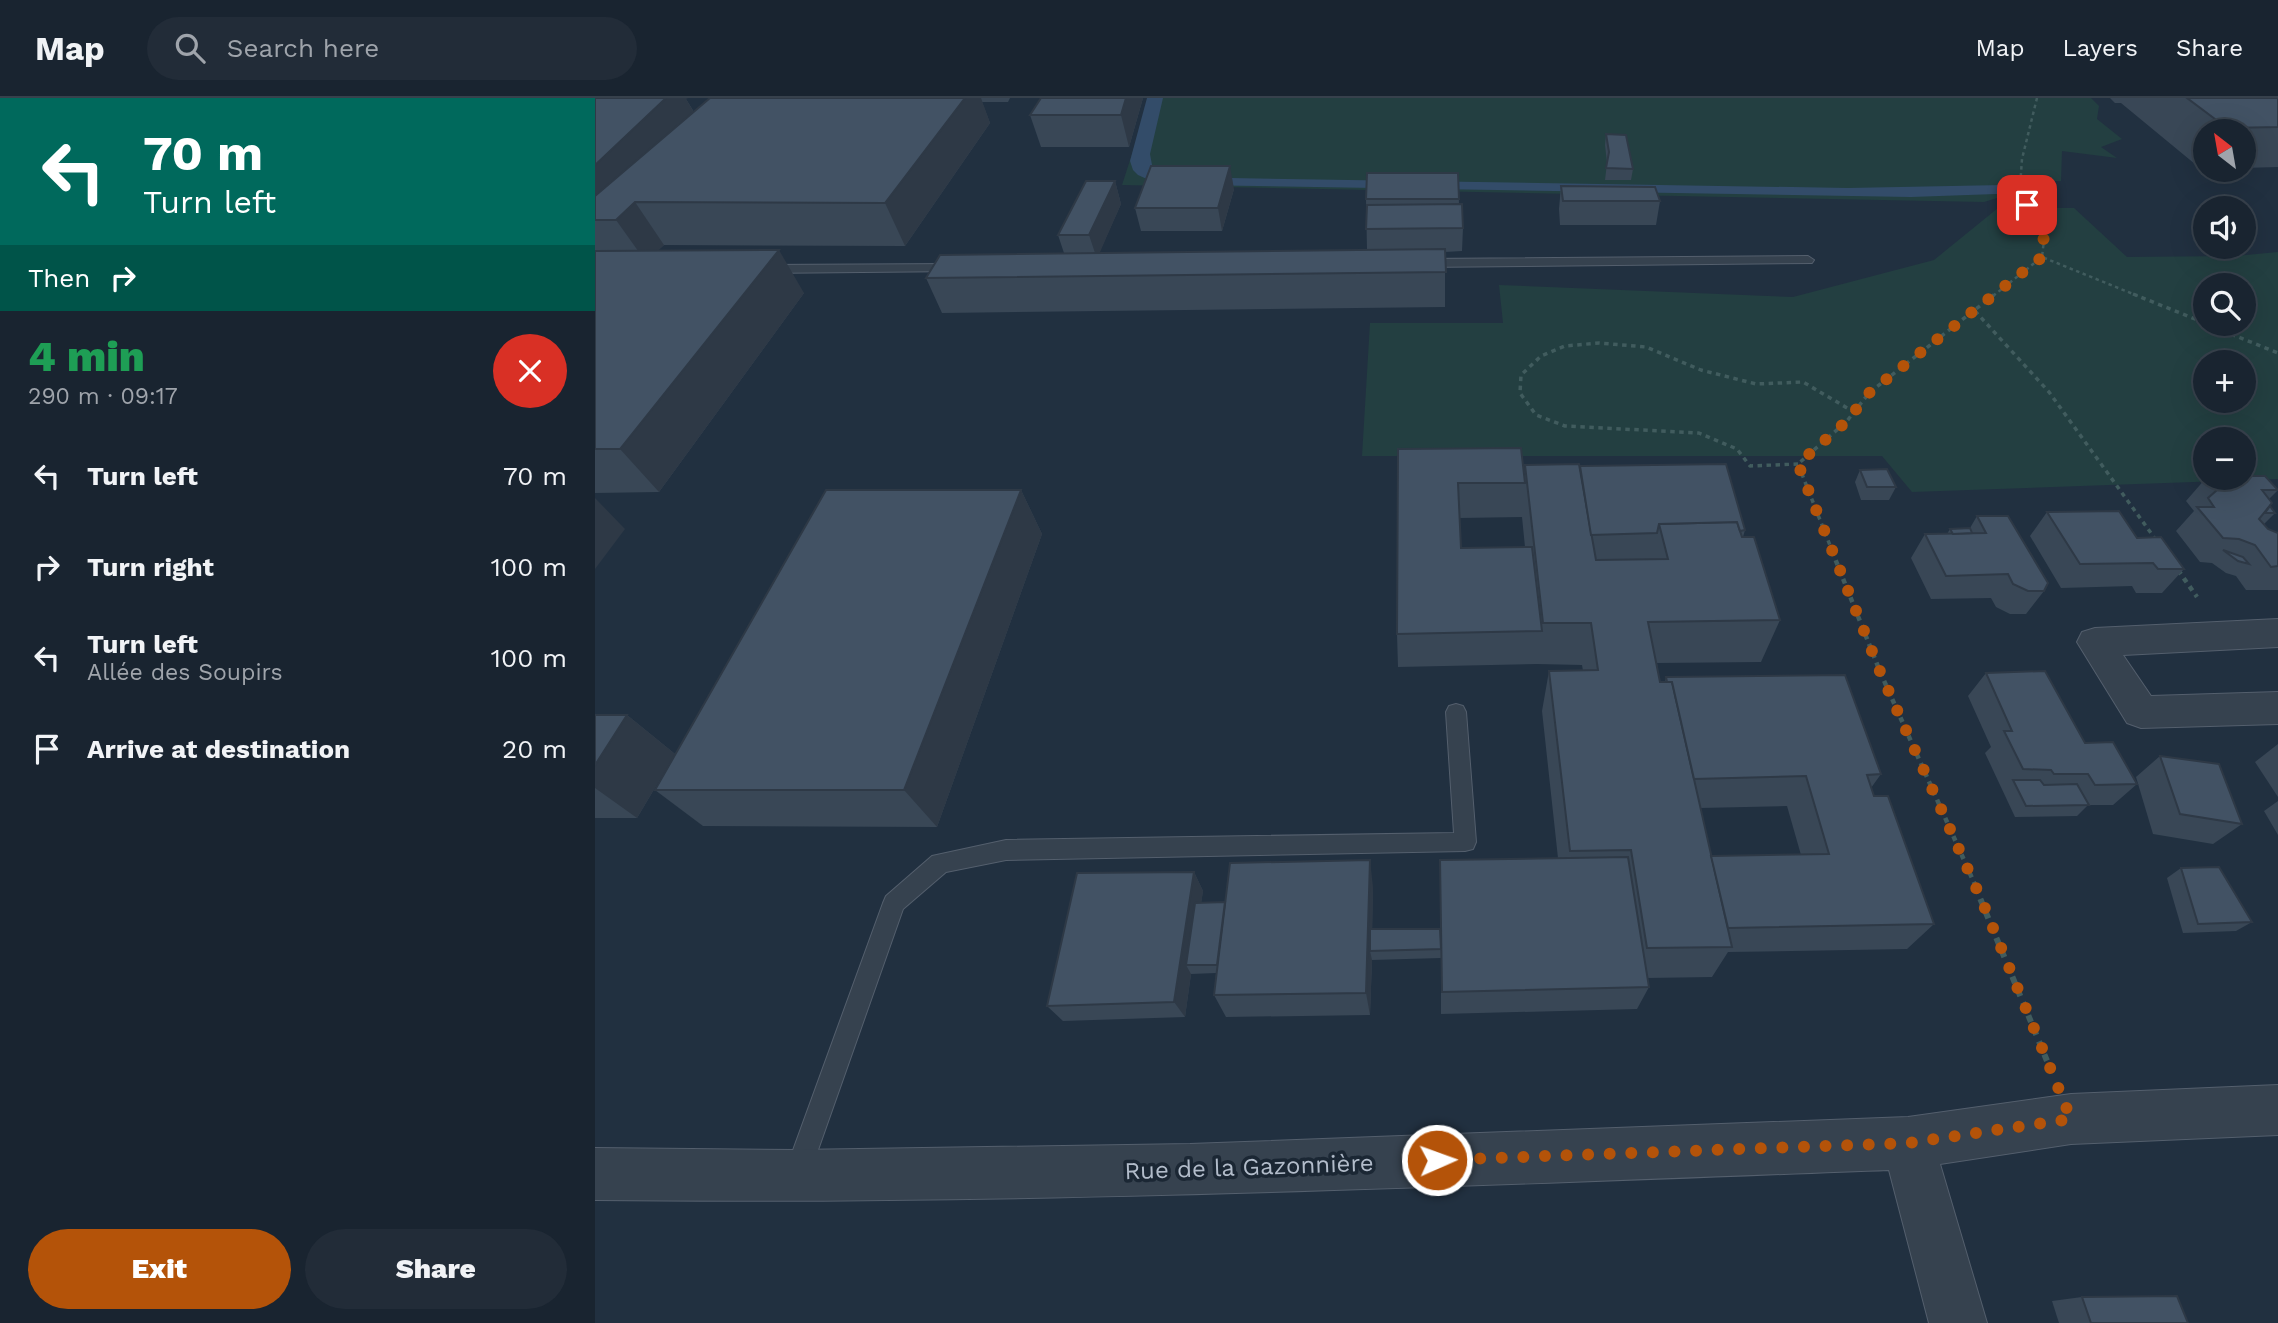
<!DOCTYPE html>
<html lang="en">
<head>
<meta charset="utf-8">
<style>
  :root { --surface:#192430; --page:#222c38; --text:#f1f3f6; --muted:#9fa4ab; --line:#37414c; --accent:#b45309 }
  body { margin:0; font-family:"Work Sans",sans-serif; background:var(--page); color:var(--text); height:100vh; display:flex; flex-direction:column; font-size:26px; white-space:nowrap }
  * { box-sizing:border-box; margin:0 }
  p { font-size:23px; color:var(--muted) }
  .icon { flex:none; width:38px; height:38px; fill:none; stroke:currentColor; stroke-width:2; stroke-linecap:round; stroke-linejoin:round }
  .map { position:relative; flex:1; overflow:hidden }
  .sheet { display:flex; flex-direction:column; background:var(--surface); width:595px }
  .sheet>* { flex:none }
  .guide { background:#00695c; color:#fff; overflow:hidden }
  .needle { width:46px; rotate:329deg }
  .tools { position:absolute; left:1598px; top:21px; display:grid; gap:14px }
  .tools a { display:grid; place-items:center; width:63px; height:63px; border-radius:50%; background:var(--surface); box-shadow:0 7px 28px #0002,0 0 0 2px var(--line); font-size:35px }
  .pin { position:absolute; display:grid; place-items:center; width:60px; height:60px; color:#fff; margin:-30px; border-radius:14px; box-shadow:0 4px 10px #0006 }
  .me { position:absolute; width:77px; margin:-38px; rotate:88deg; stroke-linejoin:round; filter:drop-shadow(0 0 5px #0008) }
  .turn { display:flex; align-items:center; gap:24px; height:147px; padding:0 28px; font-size:32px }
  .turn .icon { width:91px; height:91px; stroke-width:2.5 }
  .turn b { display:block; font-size:49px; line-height:60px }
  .then { display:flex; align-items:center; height:66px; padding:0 28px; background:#0003; gap:14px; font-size:26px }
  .round { display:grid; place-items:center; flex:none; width:74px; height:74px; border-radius:37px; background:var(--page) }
  .headline { display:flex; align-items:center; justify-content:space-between; height:119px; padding:0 28px }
  h1 { font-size:42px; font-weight:800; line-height:52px; color:#1e9e55 }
  .button { display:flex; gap:14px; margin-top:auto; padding:14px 28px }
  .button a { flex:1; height:80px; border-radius:42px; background:var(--accent); color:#fff; font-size:28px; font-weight:800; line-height:80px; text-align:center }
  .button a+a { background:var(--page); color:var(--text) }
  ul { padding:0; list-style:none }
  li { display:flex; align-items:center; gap:21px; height:91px; padding:0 28px }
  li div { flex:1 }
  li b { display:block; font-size:26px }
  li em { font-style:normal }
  header { display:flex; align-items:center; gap:42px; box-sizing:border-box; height:98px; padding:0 35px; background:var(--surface); border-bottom:2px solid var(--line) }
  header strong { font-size:33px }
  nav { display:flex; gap:38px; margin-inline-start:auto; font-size:24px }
  .search { width:490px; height:63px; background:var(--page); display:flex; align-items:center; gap:18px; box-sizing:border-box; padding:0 24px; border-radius:38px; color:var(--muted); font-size:26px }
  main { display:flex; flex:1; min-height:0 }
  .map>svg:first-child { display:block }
  .green { fill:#233f41; fill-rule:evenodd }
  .water { fill:#334c69 }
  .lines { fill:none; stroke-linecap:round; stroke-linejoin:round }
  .lane-casing { stroke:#545f6d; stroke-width:2 }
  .street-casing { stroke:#545f6d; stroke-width:2 }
  .path-far3 { stroke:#415c5e; stroke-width:2.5; stroke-dasharray:3.5 3.5; stroke-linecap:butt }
  .path-far2 { stroke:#415c5e; stroke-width:3.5; stroke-dasharray:4.5 4.5; stroke-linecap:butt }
  .path-far1 { stroke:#415c5e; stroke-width:4.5; stroke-dasharray:5 5; stroke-linecap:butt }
  .path { stroke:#415c5e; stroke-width:6; stroke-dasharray:7 7; stroke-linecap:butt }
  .lane { fill:#36424f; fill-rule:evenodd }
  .street { fill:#36424f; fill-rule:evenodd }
  .wall { fill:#394756; fill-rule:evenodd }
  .shaded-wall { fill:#2e3946 }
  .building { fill:#425264; stroke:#2e3946; stroke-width:2 }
  .route { stroke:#b45309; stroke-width:12; stroke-dasharray:0 21.6 }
  .labels { text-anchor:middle; stroke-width:7; stroke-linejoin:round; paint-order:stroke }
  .near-street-label { font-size:24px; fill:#b2bcca; stroke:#1b2734 }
</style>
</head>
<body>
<header>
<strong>Map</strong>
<div class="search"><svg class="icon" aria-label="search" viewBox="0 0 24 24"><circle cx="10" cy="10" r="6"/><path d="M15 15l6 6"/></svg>Search here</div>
<nav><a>Map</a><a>Layers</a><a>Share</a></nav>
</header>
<main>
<section class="sheet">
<div class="guide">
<div class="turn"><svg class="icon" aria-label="left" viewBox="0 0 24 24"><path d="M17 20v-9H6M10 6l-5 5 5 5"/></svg><div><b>70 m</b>Turn left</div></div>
<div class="then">Then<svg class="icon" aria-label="right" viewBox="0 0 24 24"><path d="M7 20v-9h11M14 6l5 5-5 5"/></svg></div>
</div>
<div class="headline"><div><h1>4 min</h1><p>290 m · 09:17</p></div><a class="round" style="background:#d93025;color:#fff"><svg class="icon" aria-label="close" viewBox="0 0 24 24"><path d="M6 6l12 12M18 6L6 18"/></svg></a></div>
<ul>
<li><svg class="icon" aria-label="left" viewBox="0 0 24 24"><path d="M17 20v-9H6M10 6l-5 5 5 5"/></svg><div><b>Turn left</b></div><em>70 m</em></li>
<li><svg class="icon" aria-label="right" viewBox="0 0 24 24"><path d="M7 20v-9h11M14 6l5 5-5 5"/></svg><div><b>Turn right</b></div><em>100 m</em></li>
<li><svg class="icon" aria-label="left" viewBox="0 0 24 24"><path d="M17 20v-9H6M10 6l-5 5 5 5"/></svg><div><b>Turn left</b><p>Allée des Soupirs</p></div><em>100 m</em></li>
<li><svg class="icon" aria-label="arrive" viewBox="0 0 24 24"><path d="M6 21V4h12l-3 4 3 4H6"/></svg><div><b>Arrive at destination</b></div><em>20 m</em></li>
</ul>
<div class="button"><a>Exit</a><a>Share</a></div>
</section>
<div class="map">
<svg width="1683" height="1225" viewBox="0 0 1683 1225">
  <rect width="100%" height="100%" fill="#213040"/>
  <g class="green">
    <polygon points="555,0 1496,0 1504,8 1502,21 1527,41 1506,49 1522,60 1467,53 1466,83 1445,83 1444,87 1389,104 527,87"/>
    <path d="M1403 110H1479L1532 159 1641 158 1683 154V381L1317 394 1287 358H767L775 225H908L904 187 1198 199 1339 162ZM1610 187H1648V226H1610ZM1610 264H1648V303H1610ZM1610 341H1648V380H1610Z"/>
  </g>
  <polygon class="water" points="552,0 568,0 555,56 557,67 565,73 635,80 1253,90 1408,87 1419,88 1420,98 1401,96 1316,99 598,87 554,82 543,77 538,72 535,63"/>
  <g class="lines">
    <g class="lane-casing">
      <g id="lane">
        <polygon points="1213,158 1219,162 1217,165 826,169 820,165 826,161"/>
        <polygon points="362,166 366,167 366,173 168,175 162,171 168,167"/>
        <polygon points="861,606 868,608 871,614 881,744 878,751 870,753 411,762 351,774 308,811 211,1086 202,1090 193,1086 189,1077 288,805 291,798 337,758 411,742 859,735 851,614 854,608"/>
      </g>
    </g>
    <g class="street-casing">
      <g id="street">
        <polygon points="1683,521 1683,549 1528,557 1556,598 1683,594 1683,626 1546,630 1532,625 1482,544 1487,534 1500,530"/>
        <path d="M1683 987V1037L1476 1046 1345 1066 1392 1225H1334L1294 1072C863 1088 432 1107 0 1102V1050L201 1052 595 1046 1313 1019 1476 996Z"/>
      </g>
    </g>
    <g class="path-far3">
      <polyline points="1442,0 1427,61 1425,89 1449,142 1447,159 1543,198"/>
      <polyline points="1398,198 1447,159"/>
    </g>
    <g class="path-far2">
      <polyline points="1538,196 1610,225"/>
      <polyline points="1380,213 1454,294 1561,442"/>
      <polyline points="1611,226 1683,255"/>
      <polyline points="1203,366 1155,368 1142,351 1104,335 970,328 941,317 925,295 926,277 946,258 970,248 1004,245 1051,249 1106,272 1161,286 1208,284 1259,314"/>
      <polyline points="1238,455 1203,366 1252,323 1274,295 1400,196"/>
    </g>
    <g class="path-far1">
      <polyline points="1237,453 1286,576 1381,789"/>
      <polyline points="1583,472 1602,499"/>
    </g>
    <polyline class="path" points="1380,788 1457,975"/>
    <use href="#lane" class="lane"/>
    <use href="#street" class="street"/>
  </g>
  <g class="wall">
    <polygon points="0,0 91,1 99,14 115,0 415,0 413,4 387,4 395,25 310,148 69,147 62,153 209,195 64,394 0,395"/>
    <polygon points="548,0 534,49 446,49 435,17"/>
    <polygon points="1515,0 1683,0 1683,69 1648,70 1648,33 1610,33 1610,71 1606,71 1526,5 1520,5"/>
    <polygon points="1011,36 1038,71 1036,82 1010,82 1012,65 1010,47"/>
    <polygon points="863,75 864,106 868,130 867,153 850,154 850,209 347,215 331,180 469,155 463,137 520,83 526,106 504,155 772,152 771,101"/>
    <polygon points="966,88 1065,103 1061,127 965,127 964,111"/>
    <polygon points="639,91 627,133 546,133 540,110"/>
    <path d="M803 351 929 376 930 367 985 368 1150 432 1148 439 1185 522 1166 564 1062 565 1065 584H1070L1071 579 1286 676 1276 690 1279 698 1339 826 1312 851 1133 854 1117 879 1052 880 1054 889 1042 911 846 916V860L777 862 775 917 631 919 619 897 621 875 596 876 590 919 468 923 452 908 599 774 608 793 606 805 630 804 778 789 777 831H845V762L963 760 947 613 954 573H988L987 567 942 566 803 569 802 536ZM927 419 930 449 866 450 865 420ZM1192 708 1206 757 1116 758 1105 710Z"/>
    <polygon points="1265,372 1301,389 1294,402 1266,402 1260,384"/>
    <polygon points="1611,380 1648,380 1683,392 1674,401 1675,408 1680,415 1669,426 1673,431 1683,435 1683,492 1651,492 1641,478 1631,475 1617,465 1605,464 1581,433 1599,413 1591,403"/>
    <polygon points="426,392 447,436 342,729 108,728 60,692"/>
    <polygon points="1452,414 1542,440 1589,471 1567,495 1541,495 1537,488 1466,490 1435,438"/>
    <polygon points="1382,418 1449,493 1431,516 1415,516 1401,509 1396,500 1336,501 1316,460 1330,436 1352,436 1355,431 1375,430"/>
    <polygon points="1391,575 1490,645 1542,686 1518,707 1493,707 1482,718 1420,719 1390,655 1396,649 1373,598"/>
    <polygon points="0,617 32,617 80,656 42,720 0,720"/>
    <polygon points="1683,646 1683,699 1660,664"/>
    <polygon points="1565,658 1647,726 1618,746 1558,736 1541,679"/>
    <polygon points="1683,703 1683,737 1669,713"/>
    <polygon points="1586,770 1657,824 1641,833 1588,835 1572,780"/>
    <polygon points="1487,1199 1593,1225 1464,1225 1457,1203"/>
  </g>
  <g class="shaded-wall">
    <polygon points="71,0 93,0 91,1 107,28 0,109 0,67"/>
    <polygon points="370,0 386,0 395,25 310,148 290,105"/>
    <polygon points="531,0 548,0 534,49 526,17"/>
    <polygon points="635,68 639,91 627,133 623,110"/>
    <polygon points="520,83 526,106 502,161 494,137"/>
    <polygon points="40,104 69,147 51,164 21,122"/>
    <polygon points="184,152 209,195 64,394 25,351"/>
    <polygon points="426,392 447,436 342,729 309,692"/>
    <polygon points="0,400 30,431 0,471"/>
    <polygon points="32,617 80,656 42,720 0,690 0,667"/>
    <polygon points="775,762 778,789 777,853 775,853 777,862 775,917 771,895"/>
    <polygon points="599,774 608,793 597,867 591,867 596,876 590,919 579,904"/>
  </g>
  <g class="building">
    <polygon points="0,0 71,0 0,67"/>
    <polygon points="115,0 370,0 290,105 40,104 21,122 0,122 0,98"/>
    <polygon points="446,0 531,0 526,17 435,17"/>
    <polygon points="1592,0 1683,0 1683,29 1632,30"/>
    <polygon points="1011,36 1031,37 1038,71 1011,70 1014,54"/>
    <polygon points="556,68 635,68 623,110 540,110"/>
    <polygon points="772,75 863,75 864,101 771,101"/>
    <polygon points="491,83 520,83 494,137 463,137"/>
    <polygon points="966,88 1060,89 1065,103 968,103"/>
    <polygon points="867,106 868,130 771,131 772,107"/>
    <polygon points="850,151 851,174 331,180 345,157"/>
    <polygon points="184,152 25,351 0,351 0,153"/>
    <polygon points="926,350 930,385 863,385 866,450 937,449 947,533 802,536 803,351"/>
    <polygon points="984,366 1001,462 1073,461 1064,426 1142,424 1147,439 1159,439 1185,522 1053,524 1065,584 1077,584 1137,849 1052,850 1036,752 975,753 954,573 1003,572 996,525 948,525 930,367"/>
    <polygon points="1131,366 1150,432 1145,433 1142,424 1064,426 1062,435 996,437 985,368"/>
    <polygon points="1292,371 1301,389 1272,389 1265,372"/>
    <polygon points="1648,378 1670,378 1683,392 1667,392 1677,405 1664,421 1673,431 1683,435 1683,468 1676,469 1660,447 1644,441 1628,440 1602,409 1619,409 1613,400 1622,392 1613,380 1648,380"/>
    <polygon points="231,392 426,392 309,692 60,692"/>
    <polygon points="1675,408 1680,415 1670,415"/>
    <polygon points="1524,413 1542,440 1566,439 1589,471 1563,471 1558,465 1485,466 1452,414"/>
    <polygon points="1382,418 1413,418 1453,485 1449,493 1433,493 1418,486 1413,476 1351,478 1330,436 1391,435"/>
    <polygon points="1375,430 1377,435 1358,436 1355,431"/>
    <polygon points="1628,452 1648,459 1654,466 1643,463"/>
    <polygon points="1450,573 1490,645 1518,644 1542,686 1500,687 1493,676 1459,676 1456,672 1428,671 1409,633 1417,633 1391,575"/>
    <polygon points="1250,577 1286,676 1272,677 1279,698 1293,698 1339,826 1133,830 1116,758 1234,756 1211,678 1099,681 1077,584 1072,584 1071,579"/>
    <polygon points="0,617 32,617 0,667"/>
    <polygon points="1565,658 1624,666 1647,726 1585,716"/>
    <polygon points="1418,682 1445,682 1449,687 1482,686 1494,707 1431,708"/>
    <polygon points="1033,759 1054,889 847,894 845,762"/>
    <polygon points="775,762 771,895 619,897 635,765"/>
    <polygon points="1624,769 1657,824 1603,826 1586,770"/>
    <polygon points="599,774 579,904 452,908 482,775"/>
    <polygon points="630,804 622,867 591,867 600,805"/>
    <polygon points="775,831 845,831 846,851 775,853"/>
    <polygon points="1582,1198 1593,1225 1496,1225 1487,1199"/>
  </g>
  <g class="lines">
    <polyline class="route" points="842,1062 1313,1045 1476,1021 1387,803 1286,576 1203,366 1252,323 1274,295 1447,159 1449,142 1432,107"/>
  </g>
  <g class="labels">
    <g class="near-street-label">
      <text transform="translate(654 1069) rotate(-2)" y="8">Rue de la Gazonnière</text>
    </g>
  </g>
</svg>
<div class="tools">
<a><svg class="needle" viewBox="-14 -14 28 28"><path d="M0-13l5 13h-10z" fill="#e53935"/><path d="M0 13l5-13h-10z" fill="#9fa4ab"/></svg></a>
<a><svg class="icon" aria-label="sound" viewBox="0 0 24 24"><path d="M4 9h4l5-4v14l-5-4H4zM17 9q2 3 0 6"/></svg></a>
<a><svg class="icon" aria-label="search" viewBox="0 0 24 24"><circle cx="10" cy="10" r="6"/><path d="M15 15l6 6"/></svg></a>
<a>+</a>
<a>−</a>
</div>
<div class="pin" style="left:1432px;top:107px;background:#d93025"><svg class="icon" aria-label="arrive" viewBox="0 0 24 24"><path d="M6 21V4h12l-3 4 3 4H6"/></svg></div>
<svg class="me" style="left:842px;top:1062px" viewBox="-20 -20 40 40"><circle r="17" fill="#b45309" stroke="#fff" stroke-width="3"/><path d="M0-11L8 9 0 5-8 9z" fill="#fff"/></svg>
</div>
</main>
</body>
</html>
